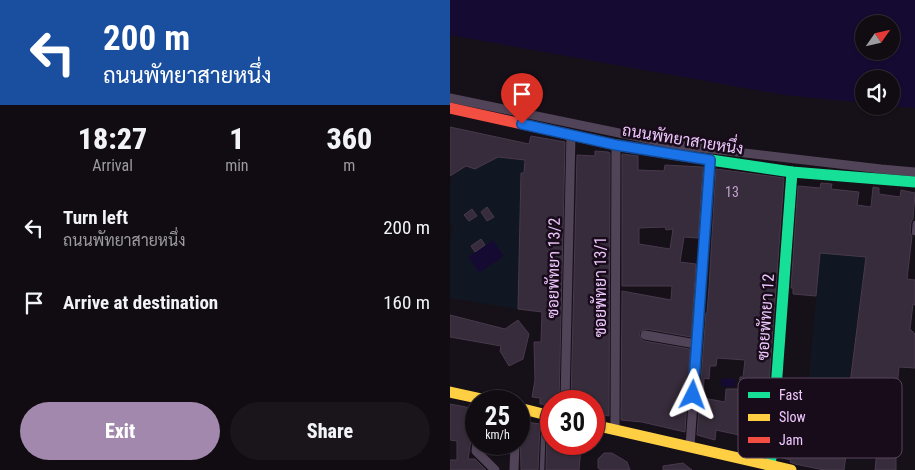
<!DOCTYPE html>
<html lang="en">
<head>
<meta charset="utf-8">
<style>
  :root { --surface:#100c12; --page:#19151b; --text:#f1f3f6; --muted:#9c9b9f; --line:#302c32; --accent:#a388ad }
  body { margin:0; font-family:"Roboto Condensed",Sarabun,sans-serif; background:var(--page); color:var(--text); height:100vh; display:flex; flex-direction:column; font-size:19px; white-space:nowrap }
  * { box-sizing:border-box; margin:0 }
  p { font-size:16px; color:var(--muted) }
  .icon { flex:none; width:28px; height:28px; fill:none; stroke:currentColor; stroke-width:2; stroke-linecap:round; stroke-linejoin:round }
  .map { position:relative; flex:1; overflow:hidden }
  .details { display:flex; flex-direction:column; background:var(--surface); width:450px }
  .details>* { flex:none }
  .banner { background:#1a4fa0; color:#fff; overflow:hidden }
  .needle { width:32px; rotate:56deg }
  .controls { position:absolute; left:405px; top:15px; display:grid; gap:10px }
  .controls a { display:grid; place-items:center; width:45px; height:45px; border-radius:50%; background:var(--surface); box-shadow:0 1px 4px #0004,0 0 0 1px var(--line); font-size:25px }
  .speed { position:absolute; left:15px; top:390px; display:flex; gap:10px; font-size:25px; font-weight:700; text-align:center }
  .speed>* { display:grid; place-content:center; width:65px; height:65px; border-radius:50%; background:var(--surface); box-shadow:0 1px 4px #0004,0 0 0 1px var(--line); line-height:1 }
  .speed small { font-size:12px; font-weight:400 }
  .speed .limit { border:8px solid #d22; background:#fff; color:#111 }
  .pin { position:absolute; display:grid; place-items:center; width:42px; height:42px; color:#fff; margin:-51px -21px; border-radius:50% 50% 50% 0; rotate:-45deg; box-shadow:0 0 5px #0007 }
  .pin .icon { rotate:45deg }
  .me { position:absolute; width:55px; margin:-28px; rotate:3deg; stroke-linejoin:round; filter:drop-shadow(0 0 4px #0008) }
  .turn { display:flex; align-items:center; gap:18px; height:105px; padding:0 20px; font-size:22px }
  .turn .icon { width:65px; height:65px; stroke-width:2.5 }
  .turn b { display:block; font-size:35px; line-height:42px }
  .eta { display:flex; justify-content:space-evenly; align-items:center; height:85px; text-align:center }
  .eta b { font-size:30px; font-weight:800; line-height:35px }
  .action { display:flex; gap:10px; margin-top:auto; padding:10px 20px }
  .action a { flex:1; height:58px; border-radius:30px; background:var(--accent); color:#fff; font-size:20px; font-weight:800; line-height:58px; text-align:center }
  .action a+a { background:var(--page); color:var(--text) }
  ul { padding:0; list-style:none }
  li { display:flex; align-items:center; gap:15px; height:75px; padding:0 20px }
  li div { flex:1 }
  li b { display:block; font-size:19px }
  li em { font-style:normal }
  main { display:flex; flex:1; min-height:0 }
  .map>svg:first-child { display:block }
  .green { fill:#101722 }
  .water { fill:#150b32; fill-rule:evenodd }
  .building { fill:#372c3b; stroke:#483a4c; fill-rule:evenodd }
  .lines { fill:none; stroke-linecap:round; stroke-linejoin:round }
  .lane { stroke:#524458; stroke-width:4.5 }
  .street { stroke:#524458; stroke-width:9 }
  .fast { stroke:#16e098; stroke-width:11 }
  .slow { stroke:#ffcf43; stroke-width:11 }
  .jam { stroke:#f24e42; stroke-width:11 }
  .route-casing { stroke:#114b97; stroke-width:12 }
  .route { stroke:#1a73e8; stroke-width:9 }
  .labels { text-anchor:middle; stroke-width:5; stroke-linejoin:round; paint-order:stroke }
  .number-label { font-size:14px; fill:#c1a1cc }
  .street-label { font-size:16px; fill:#efc8fd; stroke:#180c1b }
  .key { fill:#180c1b; stroke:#58445f; stroke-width:1 }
  .key-label { font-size:14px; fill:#efc8fd }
</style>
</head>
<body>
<main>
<section class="details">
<div class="banner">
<div class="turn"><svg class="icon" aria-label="left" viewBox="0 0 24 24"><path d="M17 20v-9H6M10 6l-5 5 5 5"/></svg><div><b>200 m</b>ถนนพัทยาสายหนึ่ง</div></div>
</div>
<div class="eta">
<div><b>18:27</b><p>Arrival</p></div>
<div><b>1</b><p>min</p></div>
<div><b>360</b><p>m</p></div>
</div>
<ul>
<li><svg class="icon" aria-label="left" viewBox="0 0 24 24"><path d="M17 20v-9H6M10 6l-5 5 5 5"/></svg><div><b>Turn left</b><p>ถนนพัทยาสายหนึ่ง</p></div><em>200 m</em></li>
<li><svg class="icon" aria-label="arrive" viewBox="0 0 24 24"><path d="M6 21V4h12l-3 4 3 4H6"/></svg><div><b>Arrive at destination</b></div><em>160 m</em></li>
</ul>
<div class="action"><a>Exit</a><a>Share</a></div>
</section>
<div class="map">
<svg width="465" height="470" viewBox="0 0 465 470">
  <rect width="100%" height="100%" fill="#161018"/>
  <g class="green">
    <polygon points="48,157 75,160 74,173 71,174 68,309 0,298 0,241 3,226 0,225 0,186 3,174 16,166 25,169"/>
    <polygon points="370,253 416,257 392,426 355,423"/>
  </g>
  <g class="water">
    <path d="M0 0H465V108L441 106V79H414V103L334 95 0 35ZM414 24H441V51H414Z"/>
    <polygon points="43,240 54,256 29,273 18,257"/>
    <polygon points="271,378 285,379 285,387 271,386"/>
  </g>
  <g class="building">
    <polygon points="0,127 79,144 81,136 115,142 109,401 101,401 101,405 90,404 90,398 82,397 85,380 84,342 91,342 92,312 68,309 71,173 74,173 75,160 48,157 25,169 16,166 0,176"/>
    <polygon points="145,151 158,152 160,153 159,416 144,413 144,401 121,401 127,155 145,156"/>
    <path d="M172 154 188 156V170L214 171 215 165 253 167 248 238 234 237 230 262 246 264 241 337 196 329 191 331 189 334 191 339 194 341 240 349 235 432 192 422 171 420 172 291 221 300 222 286H172ZM215 227 216 230 223 229 220 249 189 244V228Z"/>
    <path d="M266 169 334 178 314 452 296 448 298 437 266 430 265 440 247 435 256 313H257L259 287ZM267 358 295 360 293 377H290L289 389H276L275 402 253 398 254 378 259 379 260 366H266Z"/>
    <polygon points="371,183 382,184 381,189 409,192 407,205 421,207 423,187 429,188 429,194 450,197 451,190 465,193 463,219 461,222 460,233 462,236 457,279 465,280 465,305 463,304 460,329 465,334 465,368 449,367 444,416 429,415 427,432 421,435 423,414 413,402 398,399 416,257 370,253 366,296 343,294 343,288 341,288 348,186 370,188"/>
    <polygon points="37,207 44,217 37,221 31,212"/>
    <polygon points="22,209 27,216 19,221 14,215"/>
    <polygon points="31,239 35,245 25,252 21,246"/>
    <polygon points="0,315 55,329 68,320 79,334 73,359 59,366 50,351 51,346 0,337"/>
    <polygon points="334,389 357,391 355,424 392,427 394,415 401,416 394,470 374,470 345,464 340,462 341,460 329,457"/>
    <polygon points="0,404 26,409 18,459 25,459 36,470 0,470 0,460 7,460 7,441 0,440"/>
    <polygon points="70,421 90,424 88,470 71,470"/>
    <polygon points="429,431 437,432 435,450 446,453 446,470 425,470"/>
    <polygon points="97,432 101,433 101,444 112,444 112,447 131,447 129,470 96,470"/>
    <polygon points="33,444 59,444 58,453 35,451 33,449"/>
    <polygon points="154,453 162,453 177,462 180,470 151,470 148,468 148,459"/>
    <polygon points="233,463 242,470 213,470 213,466"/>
  </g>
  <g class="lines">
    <g class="lane">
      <polyline points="464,233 465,223"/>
      <polyline points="92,470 94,415"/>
    </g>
    <g class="street">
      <polyline points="0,98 227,145 431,169 465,172"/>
      <polyline points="195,335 246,344"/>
      <polyline points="115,401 121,135"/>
      <polyline points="165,429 166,145"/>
      <polyline points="27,444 26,451 45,470"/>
      <polyline points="240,446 260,160"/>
      <polyline points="64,470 65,444"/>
    </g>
    <g class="fast">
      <polyline points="254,159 342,172 465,182"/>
      <polyline points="320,470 342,172"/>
    </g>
    <g class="slow">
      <polyline points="0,392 41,401"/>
      <polyline points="69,408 101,416"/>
      <polyline points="144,425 341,470"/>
    </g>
    <polyline class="jam" points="0,108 166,145 254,159"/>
  </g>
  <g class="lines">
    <g class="route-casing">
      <polyline id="route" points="72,124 166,145 260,160 243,395"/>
    </g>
    <use href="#route" class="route"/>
  </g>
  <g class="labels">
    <g class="number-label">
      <text x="282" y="197">13</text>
    </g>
    <g class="street-label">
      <text transform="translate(233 139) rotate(9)" y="6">ถนนพัทยาสายหนึ่ง</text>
      <text transform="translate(103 268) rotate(-89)" y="6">ซอยพัทยา 13/2</text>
      <text transform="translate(150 287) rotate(-90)" y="6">ซอยพัทยา 13/1</text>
      <text transform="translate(315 317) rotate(-86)" y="6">ซอยพัทยา 12</text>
    </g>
  </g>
  <rect x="288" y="378" width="164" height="80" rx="8" class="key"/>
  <rect x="298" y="392" width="22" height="6" fill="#16e098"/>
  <rect x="298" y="414" width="22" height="7" fill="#ffcf43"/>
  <rect x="298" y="437" width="22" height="6" fill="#f24e42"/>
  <g class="key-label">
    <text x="329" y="400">Fast</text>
    <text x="329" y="422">Slow</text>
    <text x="329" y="445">Jam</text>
  </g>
</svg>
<div class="controls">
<a><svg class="needle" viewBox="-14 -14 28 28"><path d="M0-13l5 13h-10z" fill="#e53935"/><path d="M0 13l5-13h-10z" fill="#9c9b9f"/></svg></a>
<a><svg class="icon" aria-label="sound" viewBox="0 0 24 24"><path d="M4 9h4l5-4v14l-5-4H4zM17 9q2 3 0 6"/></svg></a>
</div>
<div class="speed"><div>25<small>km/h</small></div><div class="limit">30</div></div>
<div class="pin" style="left:72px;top:124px;background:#d93025"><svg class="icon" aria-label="arrive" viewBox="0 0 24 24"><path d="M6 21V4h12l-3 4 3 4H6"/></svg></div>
<svg class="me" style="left:243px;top:395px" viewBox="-20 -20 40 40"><path d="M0-17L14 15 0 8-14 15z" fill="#1a73e8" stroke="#fff" stroke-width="4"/></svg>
</div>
</main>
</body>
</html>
